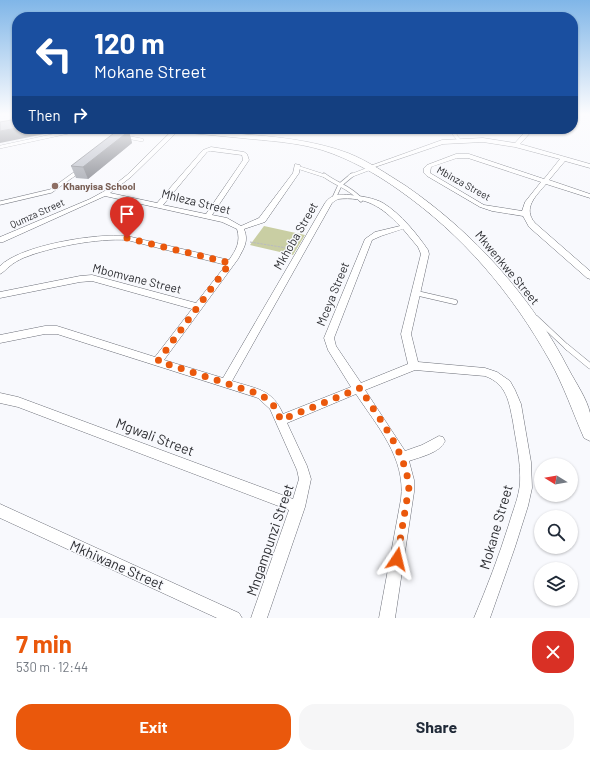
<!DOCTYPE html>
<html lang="en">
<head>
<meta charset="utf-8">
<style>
  :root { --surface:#fff; --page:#f6f6f7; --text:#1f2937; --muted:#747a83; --accent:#ea580c }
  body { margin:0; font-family:Barlow,sans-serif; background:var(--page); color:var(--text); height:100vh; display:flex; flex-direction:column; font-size:15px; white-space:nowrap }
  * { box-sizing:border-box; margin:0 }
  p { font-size:13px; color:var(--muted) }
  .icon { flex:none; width:22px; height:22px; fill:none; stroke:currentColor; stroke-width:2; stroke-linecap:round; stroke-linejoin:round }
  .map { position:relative; height:618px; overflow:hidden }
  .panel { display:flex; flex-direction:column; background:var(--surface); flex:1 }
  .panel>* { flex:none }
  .top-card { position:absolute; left:12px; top:12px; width:566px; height:122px; border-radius:16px; box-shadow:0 1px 3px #0004; background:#1a4fa0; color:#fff; overflow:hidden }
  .needle { width:26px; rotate:281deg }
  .controls { position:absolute; left:534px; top:458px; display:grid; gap:8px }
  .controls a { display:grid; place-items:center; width:44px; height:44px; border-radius:50%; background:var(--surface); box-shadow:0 1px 3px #0004; font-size:20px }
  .pin { position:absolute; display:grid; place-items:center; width:34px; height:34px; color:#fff; margin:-41px -17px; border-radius:50% 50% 50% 0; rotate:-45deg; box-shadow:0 0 4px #0007 }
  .pin .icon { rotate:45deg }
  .me { position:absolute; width:44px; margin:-22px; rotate:10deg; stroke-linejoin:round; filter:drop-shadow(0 0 3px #0008) }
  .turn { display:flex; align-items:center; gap:14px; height:84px; padding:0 16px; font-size:18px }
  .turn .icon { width:52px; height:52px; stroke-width:2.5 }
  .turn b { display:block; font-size:28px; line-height:34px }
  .then { display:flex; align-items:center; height:38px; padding:0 16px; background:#0003; gap:8px; font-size:15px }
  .round { display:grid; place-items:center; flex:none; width:42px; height:42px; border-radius:16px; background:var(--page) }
  .head { display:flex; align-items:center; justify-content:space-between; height:68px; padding:0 16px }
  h1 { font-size:24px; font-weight:700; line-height:30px; color:var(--accent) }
  .primary-button { display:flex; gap:8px; margin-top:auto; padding:8px 16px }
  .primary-button a { flex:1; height:46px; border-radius:16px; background:var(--accent); color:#fff; font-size:16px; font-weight:700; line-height:46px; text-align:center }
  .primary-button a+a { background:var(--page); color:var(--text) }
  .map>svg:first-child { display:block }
  .green { fill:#c9cea3 }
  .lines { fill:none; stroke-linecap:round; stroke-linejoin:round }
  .lane-far3-casing { stroke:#6c6f78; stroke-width:3.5 }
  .lane-far2-casing { stroke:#6c6f78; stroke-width:4.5 }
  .lane-far1-casing { stroke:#6c6f78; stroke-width:5.5 }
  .lane-casing { stroke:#6c6f78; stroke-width:6 }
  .street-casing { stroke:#6c6f78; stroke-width:1 }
  .secondary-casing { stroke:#6c6f78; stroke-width:1 }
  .path { stroke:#babbbf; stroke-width:1; stroke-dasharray:2.5 1; stroke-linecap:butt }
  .lane-far3 { stroke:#fff; stroke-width:3 }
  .lane-far2 { stroke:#fff; stroke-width:3.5 }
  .lane-far1 { stroke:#fff; stroke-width:4.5 }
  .lane { stroke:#fff; stroke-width:5.5 }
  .street { fill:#fff; fill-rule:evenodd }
  .secondary { fill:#fff; fill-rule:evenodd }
  .wall { fill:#a0a3ab }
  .shaded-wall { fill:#82848b }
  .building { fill:#babdc7; stroke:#82848b }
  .route { stroke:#ea580c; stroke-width:7; stroke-dasharray:0 12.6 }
  .education-dot { fill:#8d6e63; stroke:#f8f9fd; stroke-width:1.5 }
  .labels { text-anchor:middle; stroke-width:3; stroke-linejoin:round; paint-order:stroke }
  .far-street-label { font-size:10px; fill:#2d2e32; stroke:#f8f9fd }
  .far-education-label { font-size:10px; font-weight:bold; fill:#785e54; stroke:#f8f9fd; text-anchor:start }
  .street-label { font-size:12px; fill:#2d2e32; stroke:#f8f9fd }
  .near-street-label { font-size:14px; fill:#2d2e32; stroke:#f8f9fd }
</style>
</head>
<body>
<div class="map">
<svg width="590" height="618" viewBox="0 0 590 618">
  <rect width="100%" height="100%" fill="#f8f9fd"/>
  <polygon class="green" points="264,226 305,235 293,255 250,245"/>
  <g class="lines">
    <g class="lane-far3-casing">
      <g id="lane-far3">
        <polyline points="125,135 132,129"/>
        <polyline points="126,137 142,140"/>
        <polyline points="459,140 454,134 466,129"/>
        <polyline points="0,147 83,129"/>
        <polyline points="297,167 325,176"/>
        <polyline points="72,176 78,171"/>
        <polyline points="350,176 371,168"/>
      </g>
    </g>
    <g class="lane-far2-casing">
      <g id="lane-far2">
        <path d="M324 175C337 185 350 187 361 200"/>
        <polyline points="334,198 340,185 352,175"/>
        <polyline points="0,203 51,191 73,175"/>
      </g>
    </g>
    <g class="lane-far1-casing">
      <g id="lane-far1">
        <polyline points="416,293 455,302"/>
        <polyline points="536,318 568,348"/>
      </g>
    </g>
    <g class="lane-casing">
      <polyline id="lane" points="567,347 590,366"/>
    </g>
    <g class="street-casing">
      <g id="street">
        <path d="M174 129 179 130 131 177 110 193 157 203 203 150 211 147 244 152 247 154 249 160 212 215 227 218 241 226 259 218 293 173 295 164 300 165 299 173 265 222 244 229C249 241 244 248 238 259L164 360 223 378 325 203C331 194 341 194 350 195 361 196 374 198 383 203 401 214 417 234 428 250L429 254 411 334 418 362 485 368 497 372 510 381 515 390 521 404 531 462 532 488 528 506 515 547 490 618H474C487 587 499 556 509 524 513 510 519 497 520 483 521 462 516 442 513 422 509 402 507 384 485 376L415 370 365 390 405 451 422 445 439 436 443 437 445 441C440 453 420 457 409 461L414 480V492L395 618H379L401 499C406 458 377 426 356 394L287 423 307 466 311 479 305 507 267 618H251L289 510 18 407 0 403V393L18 397 293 499 299 479 297 470 270 409 258 398 57 334H45L0 343V335L45 326H57L155 357 192 309 92 281 80 282 0 298V292L80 276 92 275 196 303 226 265 127 240C98 238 50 247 23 258 19 260 13 263 10 266 6 269 4 272 0 274V266C21 245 97 233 127 236L229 260C236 250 241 242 237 229L222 222 105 196 3 242H0V237L90 199 112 187 127 175ZM211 151 242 155 243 160 206 214 163 205 207 152ZM338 199C366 196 382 207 400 226L375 232 365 239 324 338 328 350 351 387 283 414C272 389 257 389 232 381L332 203ZM403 229 418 247 421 254 401 334 408 364 361 383 336 346 334 338 372 240 381 236Z"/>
        <path d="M523 129H529L530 133 520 144 590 164V168L565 161 549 180 590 194V198L546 184C536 196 522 208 535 223L590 271V279L587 278 529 227 523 216 492 211 480 207 427 176 424 173V168L427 165 456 154H469L544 179 560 159 515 147 483 142 443 144 372 168 367 167 442 140 483 138 515 143 524 133ZM457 158H468L541 182 525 202 522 211 484 205 430 173 431 167Z"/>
        <polygon points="0,504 239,613 242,618 217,618 0,518"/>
      </g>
    </g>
    <g class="secondary-casing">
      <path id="secondary" d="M165 129C191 129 215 131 241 134 277 137 313 140 348 153 368 161 387 174 406 186 474 233 531 296 569 370 576 383 587 399 590 413 590 422 590 432 590 441L584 438C573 413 564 386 550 361 512 293 463 235 399 190 375 173 350 159 322 150 296 142 268 141 241 138 217 136 193 133 169 131Z"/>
    </g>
    <polyline class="path" points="250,242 293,249"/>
    <use href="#lane-far3" class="lane-far3"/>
    <use href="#lane-far2" class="lane-far2"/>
    <use href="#lane-far1" class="lane-far1"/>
    <use href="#lane" class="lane"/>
    <use href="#street" class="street"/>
    <use href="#secondary" class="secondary"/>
  </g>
  <polygon class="wall" points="129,131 132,143 88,179 76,178 71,166"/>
  <g class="shaded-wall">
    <polygon points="17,128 17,129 69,129 0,143 0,131"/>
    <polygon points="129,131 132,143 88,179 83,167"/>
  </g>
  <g class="building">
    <polygon points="17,119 17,128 0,131 0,122"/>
    <polygon points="118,130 129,131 83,167 71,166"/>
  </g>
  <linearGradient id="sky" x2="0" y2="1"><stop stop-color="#80b6e8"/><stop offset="0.57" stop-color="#fcfcfe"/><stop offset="1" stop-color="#fcfcfe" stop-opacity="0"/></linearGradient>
  <rect width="590" height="200" fill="url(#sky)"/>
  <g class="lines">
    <path class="route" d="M127 238 230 263 158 361 262 395 274 406 281 420 360 388C379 419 405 450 409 487L397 559"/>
  </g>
  <circle class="education-dot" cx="55" cy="186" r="4"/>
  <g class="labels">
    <g class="far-street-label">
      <text transform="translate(464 183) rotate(29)" y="4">Mbinza Street</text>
      <text transform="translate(37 213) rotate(-24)" y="4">Qumza Street</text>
    </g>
    <g class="far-education-label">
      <text x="63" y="190">Khanyisa School</text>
    </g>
    <g class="street-label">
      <text transform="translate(196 202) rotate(14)" y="4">Mhleza Street</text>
      <text transform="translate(296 236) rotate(-60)" y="4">Mkhoba Street</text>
      <text transform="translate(507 268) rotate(50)" y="4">Mkwenkwe Street</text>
      <text transform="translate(137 279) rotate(14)" y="4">Mbomvane Street</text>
      <text transform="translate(333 294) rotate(-68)" y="4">Mceya Street</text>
    </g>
    <g class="near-street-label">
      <text transform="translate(155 437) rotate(21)" y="5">Mgwali Street</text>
      <text transform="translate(496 527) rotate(-74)" y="5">Mokane Street</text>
      <text transform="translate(270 540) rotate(-71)" y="5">Mngampunzi Street</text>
      <text transform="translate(117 565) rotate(24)" y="5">Mkhiwane Street</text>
    </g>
  </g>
</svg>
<div class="controls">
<a><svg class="needle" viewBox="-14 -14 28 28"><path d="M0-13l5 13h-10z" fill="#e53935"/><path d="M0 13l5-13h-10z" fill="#747a83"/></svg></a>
<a><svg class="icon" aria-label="search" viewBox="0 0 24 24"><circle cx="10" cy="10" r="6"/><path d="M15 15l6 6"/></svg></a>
<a><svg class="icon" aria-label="layers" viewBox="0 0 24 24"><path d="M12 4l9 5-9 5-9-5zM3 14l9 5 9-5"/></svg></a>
</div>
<div class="pin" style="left:127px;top:238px;background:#d93025"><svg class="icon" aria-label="arrive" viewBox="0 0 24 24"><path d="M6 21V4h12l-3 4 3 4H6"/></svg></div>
<svg class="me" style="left:397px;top:559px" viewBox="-20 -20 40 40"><path d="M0-17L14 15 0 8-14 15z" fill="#ea580c" stroke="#fff" stroke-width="4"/></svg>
<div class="top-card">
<div class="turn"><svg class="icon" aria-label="left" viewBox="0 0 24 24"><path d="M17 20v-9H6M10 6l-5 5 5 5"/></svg><div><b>120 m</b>Mokane Street</div></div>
<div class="then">Then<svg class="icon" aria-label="right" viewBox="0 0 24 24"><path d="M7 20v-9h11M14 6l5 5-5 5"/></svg></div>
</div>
</div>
<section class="panel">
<div class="head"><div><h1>7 min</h1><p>530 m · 12:44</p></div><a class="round" style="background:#d93025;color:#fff"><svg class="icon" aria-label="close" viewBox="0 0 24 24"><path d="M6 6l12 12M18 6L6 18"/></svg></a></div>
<div class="primary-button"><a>Exit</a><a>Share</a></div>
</section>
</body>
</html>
